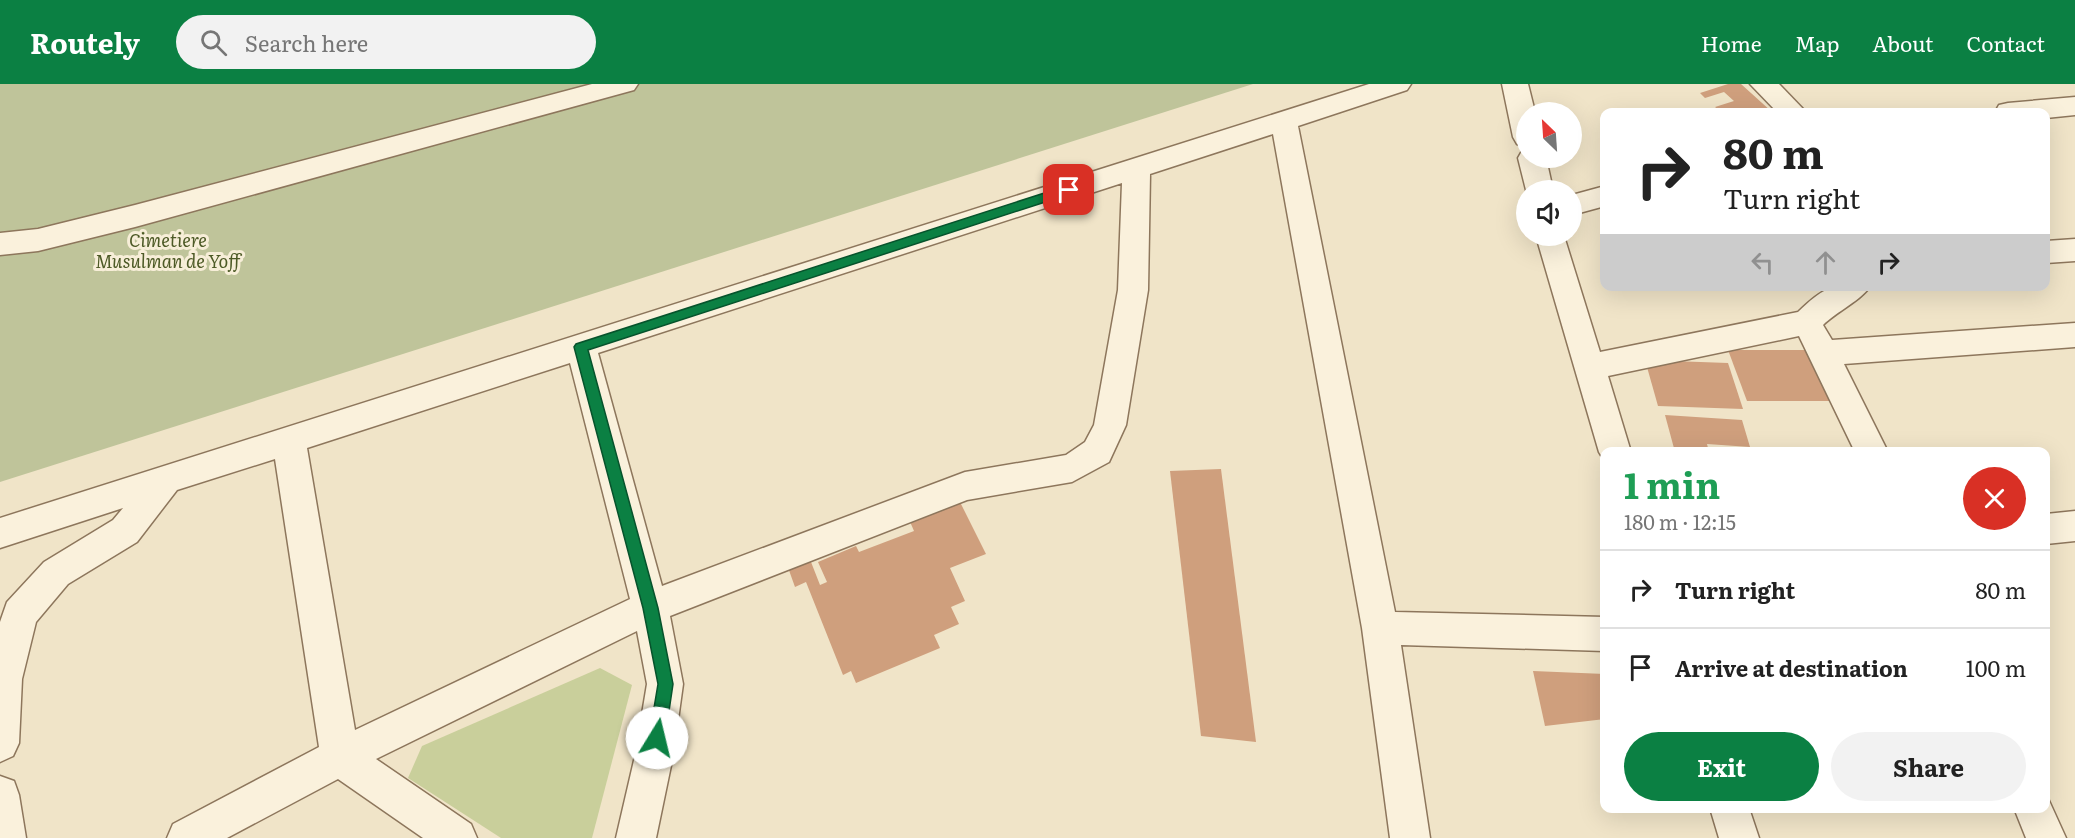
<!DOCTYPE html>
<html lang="en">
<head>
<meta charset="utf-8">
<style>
  :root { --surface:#fff; --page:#f2f2f2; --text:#222; --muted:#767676; --line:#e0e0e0; --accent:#0b8043 }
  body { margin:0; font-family:Literata,serif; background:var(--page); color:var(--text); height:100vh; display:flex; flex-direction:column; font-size:22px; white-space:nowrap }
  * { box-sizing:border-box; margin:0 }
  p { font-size:20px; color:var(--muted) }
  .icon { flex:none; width:33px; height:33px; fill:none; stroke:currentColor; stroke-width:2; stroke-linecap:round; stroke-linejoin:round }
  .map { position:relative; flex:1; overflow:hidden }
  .sheet { position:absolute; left:1600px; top:363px; width:450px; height:366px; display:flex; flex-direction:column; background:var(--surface); border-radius:12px; box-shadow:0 6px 24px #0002 }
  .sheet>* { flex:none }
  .guide { position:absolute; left:1600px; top:24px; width:450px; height:183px; border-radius:12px; box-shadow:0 6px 24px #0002; background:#fff; color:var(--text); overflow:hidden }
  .needle { width:39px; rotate:335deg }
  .controls { position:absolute; left:1516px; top:18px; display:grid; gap:12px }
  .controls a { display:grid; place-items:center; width:66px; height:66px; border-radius:50%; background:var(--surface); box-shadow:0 6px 24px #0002; font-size:30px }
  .pin { position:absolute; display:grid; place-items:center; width:51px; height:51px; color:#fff; margin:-26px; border-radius:12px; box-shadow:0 3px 9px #0006 }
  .me { position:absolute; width:66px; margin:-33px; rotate:9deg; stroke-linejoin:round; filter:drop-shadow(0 0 4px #0008) }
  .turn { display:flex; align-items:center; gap:21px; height:126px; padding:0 24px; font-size:27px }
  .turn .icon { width:78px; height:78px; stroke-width:2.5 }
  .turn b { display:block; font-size:42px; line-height:51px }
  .lanes { display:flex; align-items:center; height:57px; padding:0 24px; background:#0003; justify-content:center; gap:30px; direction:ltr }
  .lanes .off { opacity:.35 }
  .round { display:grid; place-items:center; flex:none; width:63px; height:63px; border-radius:32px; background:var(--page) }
  .headline { display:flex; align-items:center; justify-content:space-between; height:102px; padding:0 24px }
  h1 { font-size:36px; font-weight:700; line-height:45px; color:#1e9e55 }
  .cta { display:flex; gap:12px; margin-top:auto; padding:12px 24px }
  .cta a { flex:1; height:69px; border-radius:36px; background:var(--accent); color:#fff; font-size:24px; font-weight:700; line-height:69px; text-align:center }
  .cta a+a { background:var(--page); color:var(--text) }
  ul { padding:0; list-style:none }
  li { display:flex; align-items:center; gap:18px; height:78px; padding:0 24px; border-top:2px solid var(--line) }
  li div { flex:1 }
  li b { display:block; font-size:22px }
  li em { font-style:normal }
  header { display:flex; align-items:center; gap:36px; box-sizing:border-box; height:84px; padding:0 30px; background:var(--accent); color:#fff }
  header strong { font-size:28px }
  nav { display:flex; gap:33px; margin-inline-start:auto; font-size:21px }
  .search { width:420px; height:54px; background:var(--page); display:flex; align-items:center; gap:15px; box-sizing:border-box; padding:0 21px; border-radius:33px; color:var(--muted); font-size:22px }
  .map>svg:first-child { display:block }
  .green { fill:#c9cf9b }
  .cemetery { fill:#bfc49a }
  .building { fill:#cf9f7d }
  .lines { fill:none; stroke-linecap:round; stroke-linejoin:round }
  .minor-casing { stroke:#8d765c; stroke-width:3 }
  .minor { fill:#faf1dc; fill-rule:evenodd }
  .route { fill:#0b8043; stroke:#07532c; stroke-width:1.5 }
  .labels { text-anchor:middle; stroke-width:6; stroke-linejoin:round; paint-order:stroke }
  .park-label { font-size:18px; font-style:italic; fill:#4d5a26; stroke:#f7eed8 }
</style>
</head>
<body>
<header>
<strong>Routely</strong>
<div class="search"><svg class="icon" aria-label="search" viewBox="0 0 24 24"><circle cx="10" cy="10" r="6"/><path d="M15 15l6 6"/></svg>Search here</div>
<nav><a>Home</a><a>Map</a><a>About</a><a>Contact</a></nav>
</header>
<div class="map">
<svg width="2075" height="754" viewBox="0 0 2075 754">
  <rect width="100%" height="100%" fill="#f0e4c8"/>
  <polygon class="green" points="600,584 632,601 592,754 501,754 408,694 422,662"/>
  <polygon class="cemetery" points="0,0 1253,0 0,398"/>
  <g class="building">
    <polygon points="1728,0 1741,0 1772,28 1721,28 1715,23 1734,17 1724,8 1705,14 1700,9"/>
    <polygon points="1728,266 1808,266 1830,317 1747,317"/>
    <polygon points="1645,276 1728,279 1743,325 1658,322"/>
    <polygon points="1665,331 1742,336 1750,363 1707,360 1709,368 1675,368"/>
    <polygon points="1221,385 1256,658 1201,652 1170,387"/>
    <polygon points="958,414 986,470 950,484 965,517 951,523 959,540 934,551 940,564 856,599 851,587 843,591 806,498 795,503 786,478 827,462 830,470 811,478 820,501 827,498 818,478 856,462 859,468 914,447 908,433"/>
    <polygon points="1533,587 1605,590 1605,635 1545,642"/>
  </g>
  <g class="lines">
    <g class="minor-casing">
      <g id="minor">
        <polygon points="592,0 638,0 634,6 135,143 38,167 0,171 0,149 38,145 135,121"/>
        <path d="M1369 0H1411L1407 6 1298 42 1395 528 1605 533V567L1401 561 1430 754H1390L1362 544 1273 50 1150 90 1148 206 1126 341 1109 378 1072 398 967 416 670 532 683 600 673 672 656 754H616L635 672 647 600 637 547 376 675 471 740 477 754H423L338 695 227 754H167L173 740 319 663 275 375 177 406 137 458 68 500 36 538 22 595 19 659 13 672 0 678V538L7 518 44 478 113 436 123 424 0 464V434ZM1122 99 1118 206 1094 341 1085 358 1066 371 965 388 662 502 598 269ZM570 279 630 515 355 646 307 364Z"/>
        <polygon points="1502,0 1528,0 1535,28 1527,28 1527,63 1517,60 1513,53"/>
        <polygon points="1750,0 1779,0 1806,28 1777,28"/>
        <polygon points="2075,13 2075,31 2046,34 2046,28 1995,28 1999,21 2008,19"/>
        <polygon points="1527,66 1527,74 1546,74 1553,106 1527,106 1527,110 1518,74 1522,67"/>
        <polygon points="1605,102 1605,122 1572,131 1572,111"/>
        <path d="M1536 152H1564L1600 268 1798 228C1827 200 1831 202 1870 202 1863 215 1836 228 1823 241L1832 256 2075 239V263L1844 280 1888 368H1855L1799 252 1608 292 1631 368H1605V378L1599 368Z"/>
        <polygon points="2075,155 2075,177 2046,179 2046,157"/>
        <polygon points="2075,427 2075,457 2046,460 2046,430"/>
        <polygon points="0,692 14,697 19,711 26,754 0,754"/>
        <polygon points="2046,710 2066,754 2026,754 2014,724 2046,724"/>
        <polygon points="1710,724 1749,724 1759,754 1719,754"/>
      </g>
    </g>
    <use href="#minor" class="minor"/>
  </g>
  <polygon class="route" points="1069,101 1075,106 1073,109 588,266 658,524 673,600 665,654 662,659 657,661 651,659 649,654 658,600 643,524 574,263 576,260"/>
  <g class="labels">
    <g class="park-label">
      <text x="168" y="163">Cimetiere<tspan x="168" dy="21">Musulman de Yoff</tspan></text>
    </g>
  </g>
</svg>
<div class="controls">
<a><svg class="needle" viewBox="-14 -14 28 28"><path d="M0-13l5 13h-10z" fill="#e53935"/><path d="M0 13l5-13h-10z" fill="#767676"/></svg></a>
<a><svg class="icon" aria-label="sound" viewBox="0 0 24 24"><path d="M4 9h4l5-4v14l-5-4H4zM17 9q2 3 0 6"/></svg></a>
</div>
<div class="pin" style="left:1069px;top:106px;background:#d93025"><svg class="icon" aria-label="arrive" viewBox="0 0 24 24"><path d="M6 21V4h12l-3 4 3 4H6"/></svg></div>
<svg class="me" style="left:657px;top:654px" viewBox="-20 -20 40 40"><circle r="19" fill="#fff"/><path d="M0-13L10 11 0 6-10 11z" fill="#0b8043"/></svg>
<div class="guide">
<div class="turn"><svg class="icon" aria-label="right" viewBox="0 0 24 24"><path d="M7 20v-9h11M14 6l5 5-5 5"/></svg><div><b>80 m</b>Turn right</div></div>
<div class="lanes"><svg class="icon off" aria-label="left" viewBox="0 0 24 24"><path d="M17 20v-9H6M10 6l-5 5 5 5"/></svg><svg class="icon off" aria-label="ahead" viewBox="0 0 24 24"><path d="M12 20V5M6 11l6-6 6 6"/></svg><svg class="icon" aria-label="right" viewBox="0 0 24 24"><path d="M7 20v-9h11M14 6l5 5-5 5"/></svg></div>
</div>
<section class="sheet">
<div class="headline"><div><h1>1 min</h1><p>180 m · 12:15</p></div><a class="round" style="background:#d93025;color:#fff"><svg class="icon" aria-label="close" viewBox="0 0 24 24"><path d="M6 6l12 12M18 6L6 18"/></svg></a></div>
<ul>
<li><svg class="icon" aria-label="right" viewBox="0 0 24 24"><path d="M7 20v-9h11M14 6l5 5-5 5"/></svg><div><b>Turn right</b></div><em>80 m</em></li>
<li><svg class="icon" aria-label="arrive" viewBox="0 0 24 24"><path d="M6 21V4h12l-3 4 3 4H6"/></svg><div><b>Arrive at destination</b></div><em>100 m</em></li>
</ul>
<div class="cta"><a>Exit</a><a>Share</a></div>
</section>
</div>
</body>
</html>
